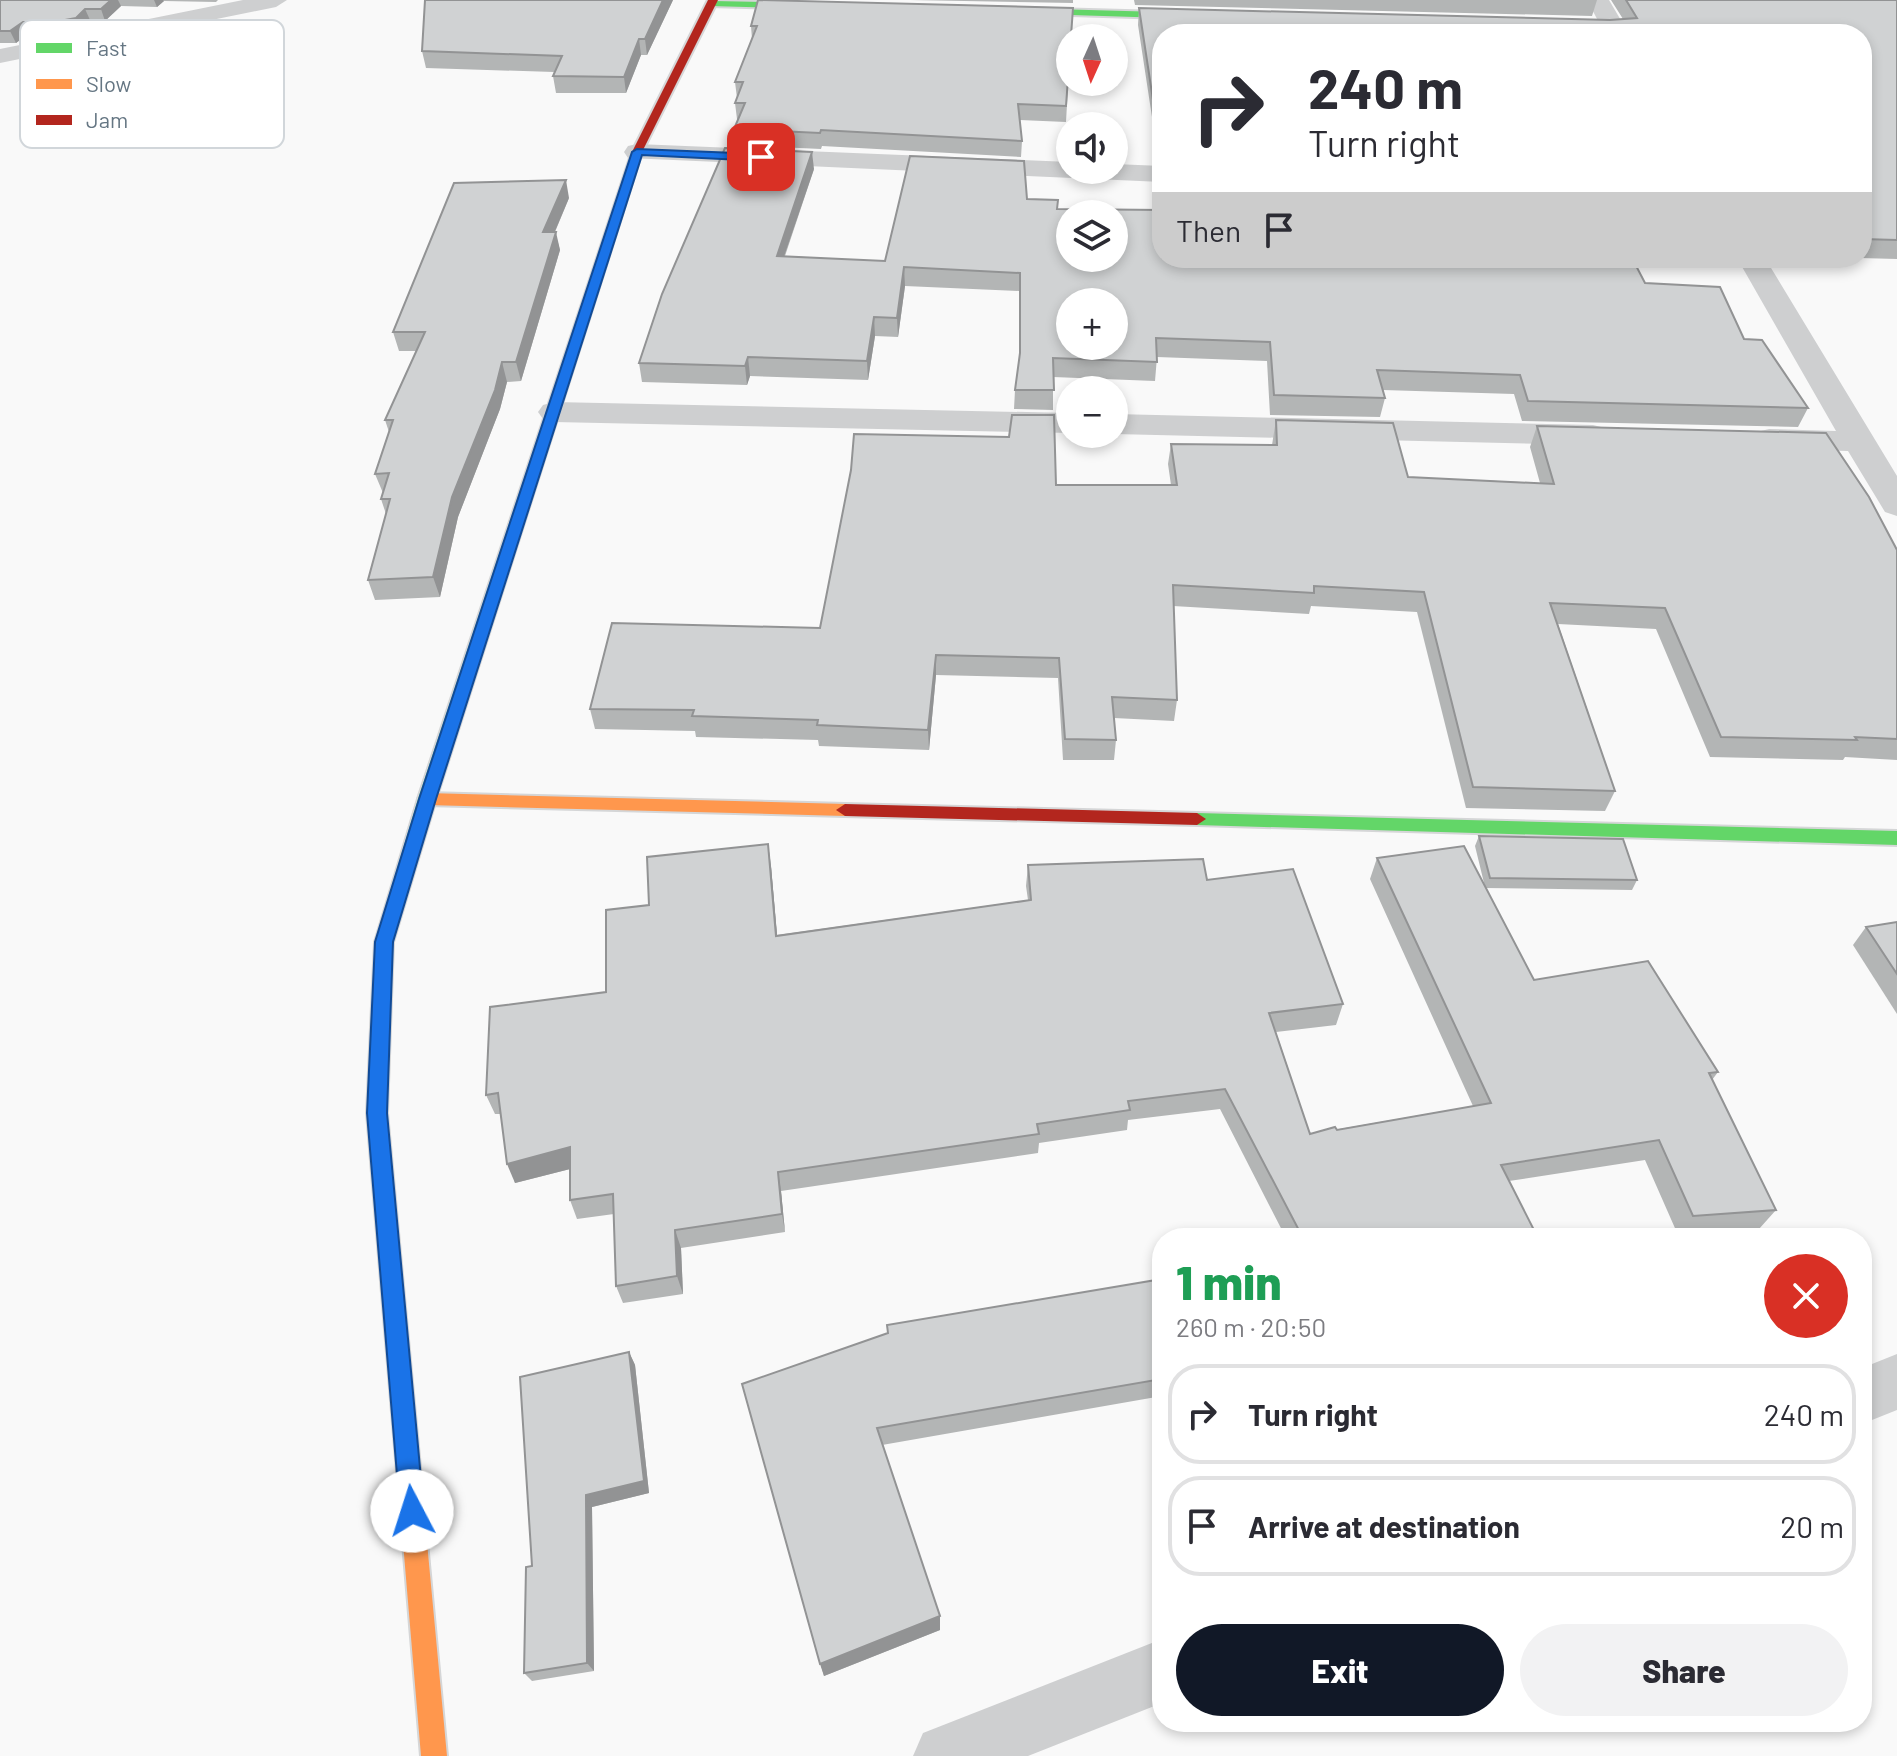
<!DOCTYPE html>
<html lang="en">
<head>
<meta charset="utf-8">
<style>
  :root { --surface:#fff; --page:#f2f2f3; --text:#2b2b33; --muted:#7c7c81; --line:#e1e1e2; --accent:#111827 }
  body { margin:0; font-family:Barlow,sans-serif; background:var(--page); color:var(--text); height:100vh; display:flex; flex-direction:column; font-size:30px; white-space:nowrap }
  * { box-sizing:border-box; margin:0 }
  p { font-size:26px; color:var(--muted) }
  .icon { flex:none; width:44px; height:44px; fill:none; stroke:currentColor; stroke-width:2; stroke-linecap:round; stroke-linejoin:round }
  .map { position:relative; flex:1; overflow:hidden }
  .drawer { position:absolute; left:1152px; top:1228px; width:720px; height:504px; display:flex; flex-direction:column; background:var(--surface); border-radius:32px; box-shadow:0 4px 12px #0003 }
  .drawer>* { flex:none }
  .hud { position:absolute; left:1152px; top:24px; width:720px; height:244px; border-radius:32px; box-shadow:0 4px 12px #0003; background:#fff; color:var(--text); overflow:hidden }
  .needle { width:52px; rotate:183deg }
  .buttons { position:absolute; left:1056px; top:24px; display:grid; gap:16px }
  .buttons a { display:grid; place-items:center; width:72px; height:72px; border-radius:50%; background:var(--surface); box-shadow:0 4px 12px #0003; font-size:40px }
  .pin { position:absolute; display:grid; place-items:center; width:68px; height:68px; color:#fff; margin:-34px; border-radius:16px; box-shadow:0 4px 12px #0006 }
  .me { position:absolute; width:88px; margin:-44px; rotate:355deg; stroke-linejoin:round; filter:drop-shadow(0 0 6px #0008) }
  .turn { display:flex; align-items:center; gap:28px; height:168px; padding:0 24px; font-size:36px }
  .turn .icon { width:104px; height:104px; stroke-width:2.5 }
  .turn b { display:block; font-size:56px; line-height:68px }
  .then { display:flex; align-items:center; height:76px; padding:0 24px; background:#0003; gap:16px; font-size:30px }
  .round { display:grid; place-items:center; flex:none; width:84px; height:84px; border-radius:42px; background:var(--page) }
  .overview { display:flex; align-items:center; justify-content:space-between; height:136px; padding:0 24px }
  h1 { font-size:48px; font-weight:800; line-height:60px; color:#1e9e55 }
  .primary-button { display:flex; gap:16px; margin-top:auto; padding:16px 24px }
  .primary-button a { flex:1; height:92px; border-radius:48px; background:var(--accent); color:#fff; font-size:32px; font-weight:800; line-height:92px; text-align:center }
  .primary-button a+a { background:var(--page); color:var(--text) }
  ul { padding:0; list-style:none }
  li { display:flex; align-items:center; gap:24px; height:100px; margin:0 16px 12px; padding:0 8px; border:4px solid var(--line); border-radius:32px }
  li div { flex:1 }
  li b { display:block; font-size:30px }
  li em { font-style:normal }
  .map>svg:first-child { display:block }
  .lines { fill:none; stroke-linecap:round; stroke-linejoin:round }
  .fast-casing { stroke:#d5d6d7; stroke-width:4 }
  .slow-casing { stroke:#d5d6d7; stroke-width:4 }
  .jam-casing { stroke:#d5d6d7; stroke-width:4 }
  .street { fill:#cecfd0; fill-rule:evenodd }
  .fast { fill:#63d668; fill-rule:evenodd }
  .slow { fill:#ff974d; fill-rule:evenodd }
  .jam { fill:#b3261e; fill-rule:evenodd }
  .wall { fill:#b3b5b5 }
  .shaded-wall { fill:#929394 }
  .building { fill:#d0d2d3; stroke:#929394; stroke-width:2; fill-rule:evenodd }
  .route { fill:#1a73e8; stroke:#114b97; stroke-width:2 }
  .key { fill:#fff; stroke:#d1d6da; stroke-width:2 }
  .key-label { font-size:22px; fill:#657683 }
</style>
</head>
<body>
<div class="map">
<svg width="1897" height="1756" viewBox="0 0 1897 1756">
  <rect width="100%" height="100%" fill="#f9f9f9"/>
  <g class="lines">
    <g class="fast-casing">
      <g id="fast">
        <polygon points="713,1 818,3 823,6 818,9 710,6"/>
        <polygon points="1015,8 1198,13 1203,16 1198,19 1012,13"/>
        <polygon points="583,315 589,319 436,799 393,942 387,1113 407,1329 404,1337 396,1340 388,1337 385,1329 367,1113 375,942 418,799 577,319"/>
        <polygon points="1197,813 1897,831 1897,845 1197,825 1188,819"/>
      </g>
    </g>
    <g class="slow-casing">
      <g id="slow">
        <polygon points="427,793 845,804 854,810 845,816 427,805 418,799"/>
        <polygon points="396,1318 404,1321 407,1329 447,1756 421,1756 385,1329 388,1321"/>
      </g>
    </g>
    <g class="jam-casing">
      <g id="jam">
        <polygon points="708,0 718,0 642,152 589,319 579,322 577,319 632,152"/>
        <polygon points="845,804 1197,813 1206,819 1197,825 845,816 836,810"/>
      </g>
    </g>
    <g class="street">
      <polygon points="243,0 287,0 276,7 0,63 0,49"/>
      <polygon points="1587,0 1609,0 1629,34 1605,34"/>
      <polygon points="637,144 1070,162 1070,170 1114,170 1114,164 1162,166 1162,182 628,158 624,152 628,146"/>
      <polygon points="1737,258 1765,258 1897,476 1897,516 1885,512 1848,451 1769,449 1757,446 1752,439 1757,432 1769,429 1836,431"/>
      <polygon points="554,402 1070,413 1070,433 554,422 543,419 538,412 543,405"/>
      <polygon points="1114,414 1593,425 1605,428 1610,435 1605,442 1593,445 1114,434"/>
      <polygon points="1897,1354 1897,1410 1862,1424 1862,1368"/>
      <polygon points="1162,1639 1162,1703 1028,1756 913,1756 923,1733"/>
    </g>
    <use href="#fast" class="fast"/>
    <use href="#slow" class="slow"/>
    <use href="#jam" class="jam"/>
  </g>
  <g class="wall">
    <polygon points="0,0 218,0 216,2 164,1 157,7 121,6 105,21 90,20 81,30 59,34 28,34 16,43 0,43"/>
    <polygon points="673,0 647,55 641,55 626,93 556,93 553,76 554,72 426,68 422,51"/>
    <polygon points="910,0 1073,0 1073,3"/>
    <polygon points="1134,0 1597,0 1592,16 1135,5"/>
    <polygon points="1611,0 1897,0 1897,259 1860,258 1862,258 1862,34 1162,34 1162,118 1152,117 1138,25 1139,8 1610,20 1623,19"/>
    <polygon points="751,26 1070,51 1066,122 1020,120 1022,141 1021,157 822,146 821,149 736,145 734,129 738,119 737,119 735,103 737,98 735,82 752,39"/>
    <polygon points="814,169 785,256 885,261 1027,199 1057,209 1645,283 1744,339 1808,408 1798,427 1522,421 1514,394 1383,390 1385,398 1380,417 1270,415 1267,361 1157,357 1155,381 1053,377 1053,410 1014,409 1015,390 1019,359 1019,291 905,286 898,337 875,336 868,380 750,376 747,385 642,382 639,363"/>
    <polygon points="569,198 555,232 560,250 521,381 507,382 500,409 458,517 440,597 375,600 368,580 386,514 381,499 383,493 375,474 389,432 385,420 416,351 399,351 393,332"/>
    <polygon points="1276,420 1408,477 1540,483 1530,447 1537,426 1897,550 1897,760 1845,757 1843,760 1710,757 1656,629 1558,624 1615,791 1605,811 1466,808 1417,612 1311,606 1309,614 1173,606 1177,700 1174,721 1114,718 1116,740 1114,760 1063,760 1058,678 936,675 929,750 819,746 818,740 696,737 695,731 595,729 590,709 820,628 1056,485 1171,485 1168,464 1171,444 1272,445"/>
    <polygon points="1479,836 1637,880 1632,890 1486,888 1534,980 1718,1072 1712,1080 1776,1210 1759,1229 1678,1235 1645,1160 1509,1181 1536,1234 1533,1238 1286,1238 1220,1109 1128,1120 1127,1130 1039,1143 1038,1153 781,1191 785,1232 681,1248 683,1294 623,1303 616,1286 614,1214 577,1219 570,1200 570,1169 515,1183 500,1114 495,1114 486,1095 606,992 649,905 771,866 777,935 1028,900 1026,886 1028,865 1207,880 1343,1004 1336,1025 1276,1032 1310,1134 1473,1106 1370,879 1377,858 1485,887 1475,846"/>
    <polygon points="1897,922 1897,1014 1853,945 1866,927"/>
    <polygon points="1162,1279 1162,1396 882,1445 940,1630 824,1676 742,1384 887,1334 887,1325"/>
    <polygon points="629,1352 635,1365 649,1493 592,1507 594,1671 532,1681 524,1673 532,1566"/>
  </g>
  <g class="shaded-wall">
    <polygon points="111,0 118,0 121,6 105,21 101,9"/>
    <polygon points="154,0 163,0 164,1 157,7"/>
    <polygon points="663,0 673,0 647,55 645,39"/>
    <polygon points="85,9 90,20 81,30 59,34 54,22"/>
    <polygon points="23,22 28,34 16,43 10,31"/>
    <polygon points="639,39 641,55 626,93 624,77"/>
    <polygon points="812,152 814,169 778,274 777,256"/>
    <polygon points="566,180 569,198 547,250 543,232"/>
    <polygon points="556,232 560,250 521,381 516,362"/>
    <polygon points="904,267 905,286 898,337 897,318"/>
    <polygon points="874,317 875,336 868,380 867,361"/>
    <polygon points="748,357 750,376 747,385 745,366"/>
    <polygon points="502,362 507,382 500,409 458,517 440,597 433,577 452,497"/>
    <polygon points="936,655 936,675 929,750 928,730"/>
    <polygon points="768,844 771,866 779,957 776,936"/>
    <polygon points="570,1147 578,1167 515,1183 507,1164"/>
    <polygon points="778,1172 781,1191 785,1232 782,1214"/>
    <polygon points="675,1230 681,1248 683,1294 677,1276"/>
    <polygon points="629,1352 635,1365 649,1493 592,1507 594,1671 587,1663 586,1495"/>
    <polygon points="940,1616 940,1630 824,1676 820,1664"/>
  </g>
  <g class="building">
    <polygon points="0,0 111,0 101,9 85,9 76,18 54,22 23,22 10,31 0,31"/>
    <polygon points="425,0 663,0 645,39 639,39 624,77 553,76 562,56 422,51"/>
    <polygon points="758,0 1073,8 1066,106 1018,104 1022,141 821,130 820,133 734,129 745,103 735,103 743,82 735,82 757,26 751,26"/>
    <polygon points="1626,0 1897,0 1897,240 1862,239 1862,34 1162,34 1162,100 1153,100 1139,8 1610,20 1637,18"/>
    <path d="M725 148 812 152 777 256 885 261 910 156 1024 161 1027 199 1058 200 1057 209 1162 210V258H1632L1645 283 1720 287 1744 339 1762 340 1808 408 1528 401 1520 375 1377 370 1385 398 1274 395 1270 342 1156 338 1157 362 1053 358 1054 390H1015L1020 353V273L904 267 897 318 874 317 867 361 748 357 745 366 639 363 662 294ZM1070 214H1114V258H1070ZM1070 302H1114V346H1070Z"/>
    <polygon points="566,180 543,232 556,232 516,362 502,362 495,390 452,497 433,577 368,580 390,499 381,499 389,473 375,474 393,420 385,420 425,332 393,332 454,183"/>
    <polygon points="1012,415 1054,415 1056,485 1177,485 1171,444 1277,445 1276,420 1393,423 1408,477 1554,484 1537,426 1826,433 1869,497 1897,550 1897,739 1855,737 1857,740 1721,737 1665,608 1550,603 1615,791 1473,787 1424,592 1314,586 1314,593 1173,585 1177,700 1112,697 1116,740 1065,739 1059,658 936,655 928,730 817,725 818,720 692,716 694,710 590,709 612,623 820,628 851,470 854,434 1009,437"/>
    <polygon points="1479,836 1623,839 1637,880 1490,878"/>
    <polygon points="768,844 776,936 1031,900 1028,865 1203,859 1207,880 1293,869 1343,1004 1269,1013 1310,1134 1335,1127 1337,1130 1491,1103 1377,858 1464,846 1534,980 1648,961 1718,1072 1709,1073 1776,1210 1693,1216 1659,1140 1501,1165 1536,1234 1516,1238 1303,1238 1225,1089 1128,1101 1130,1110 1037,1124 1039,1134 778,1172 782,1214 675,1230 677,1276 616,1286 613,1194 570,1200 570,1147 507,1164 498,1093 486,1095 490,1007 606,992 606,910 649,905 647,857"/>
    <polygon points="1897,922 1897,974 1866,927"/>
    <polygon points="1162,1279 1162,1379 877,1428 940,1616 820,1664 742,1384 888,1333 887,1325"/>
    <polygon points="629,1352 644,1481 586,1495 587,1663 524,1673 526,1567 532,1566 520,1377"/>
  </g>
  <polygon class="route" points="637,149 761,154 766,157 761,161 642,155 436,799 393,942 387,1113 424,1511 421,1520 412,1524 403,1520 400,1511 367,1113 375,942 419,799 632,152"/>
  <rect x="20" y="20" width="264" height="128" rx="12" class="key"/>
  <rect x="36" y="43" width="36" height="10" fill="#63d668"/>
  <rect x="36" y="79" width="36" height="10" fill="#ff974d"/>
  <rect x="36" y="115" width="36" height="10" fill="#b3261e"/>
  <g class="key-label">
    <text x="86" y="56">Fast</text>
    <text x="86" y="92">Slow</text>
    <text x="86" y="128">Jam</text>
  </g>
</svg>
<div class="buttons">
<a><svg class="needle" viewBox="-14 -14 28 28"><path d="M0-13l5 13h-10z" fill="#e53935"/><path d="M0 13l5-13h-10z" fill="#7c7c81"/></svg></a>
<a><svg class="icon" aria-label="sound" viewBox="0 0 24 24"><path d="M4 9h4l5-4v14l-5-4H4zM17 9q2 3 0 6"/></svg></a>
<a><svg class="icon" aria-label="layers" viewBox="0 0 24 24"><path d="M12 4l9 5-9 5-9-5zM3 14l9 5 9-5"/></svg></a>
<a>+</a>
<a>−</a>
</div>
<div class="pin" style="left:761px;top:157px;background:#d93025"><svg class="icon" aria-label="arrive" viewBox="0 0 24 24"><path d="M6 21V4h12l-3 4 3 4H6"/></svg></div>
<svg class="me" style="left:412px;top:1511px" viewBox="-20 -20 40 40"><circle r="19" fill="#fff"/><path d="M0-13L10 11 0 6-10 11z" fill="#1a73e8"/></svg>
<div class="hud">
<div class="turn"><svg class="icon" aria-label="right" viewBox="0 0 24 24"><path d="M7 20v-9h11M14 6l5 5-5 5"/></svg><div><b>240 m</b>Turn right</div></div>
<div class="then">Then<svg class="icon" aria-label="arrive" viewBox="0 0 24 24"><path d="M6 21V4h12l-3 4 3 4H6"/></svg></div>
</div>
<section class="drawer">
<div class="overview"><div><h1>1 min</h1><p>260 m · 20:50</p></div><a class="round" style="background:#d93025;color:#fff"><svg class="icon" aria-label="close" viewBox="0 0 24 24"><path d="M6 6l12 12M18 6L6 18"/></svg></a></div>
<ul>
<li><svg class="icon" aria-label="right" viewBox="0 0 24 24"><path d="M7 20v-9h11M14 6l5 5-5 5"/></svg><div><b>Turn right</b></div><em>240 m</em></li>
<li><svg class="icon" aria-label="arrive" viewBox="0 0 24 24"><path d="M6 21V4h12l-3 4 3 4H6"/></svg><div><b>Arrive at destination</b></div><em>20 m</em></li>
</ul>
<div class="primary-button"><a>Exit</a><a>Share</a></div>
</section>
</div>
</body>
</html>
